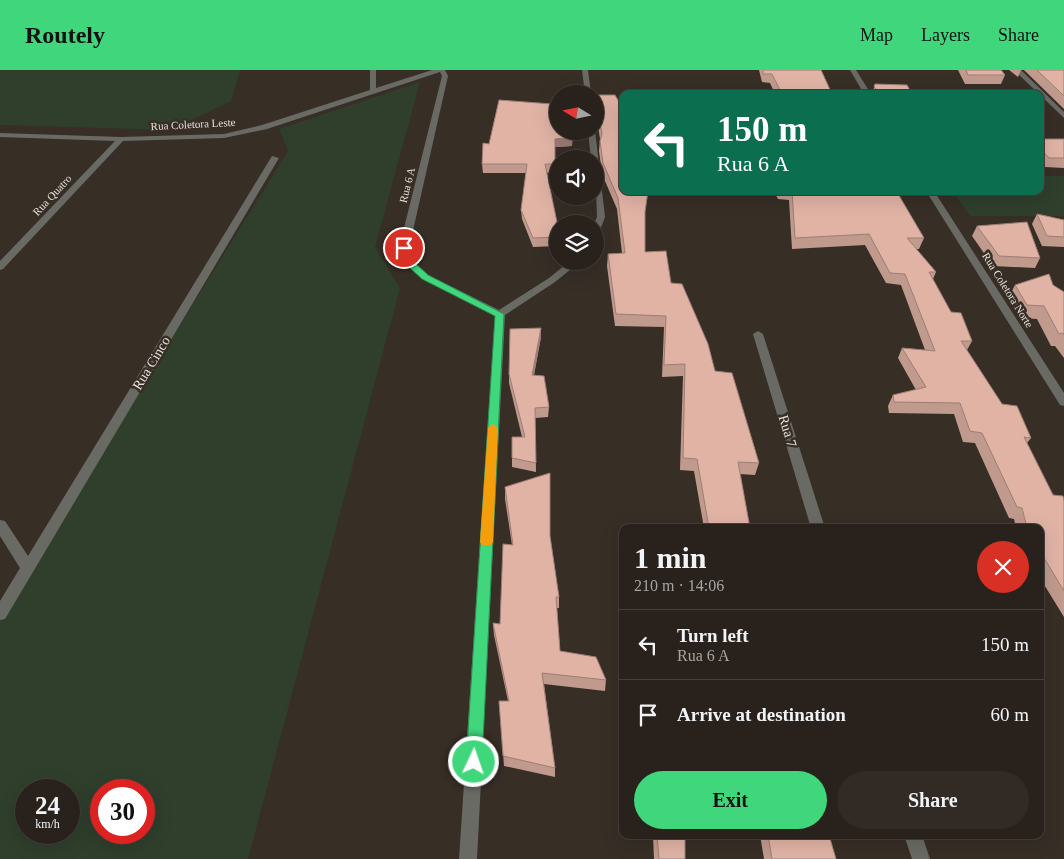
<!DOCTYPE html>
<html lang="en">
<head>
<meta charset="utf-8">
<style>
  :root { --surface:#29221c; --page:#312a25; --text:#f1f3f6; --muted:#a5a4a3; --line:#453f3b; --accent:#40d77c }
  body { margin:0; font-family:"Times New Roman",serif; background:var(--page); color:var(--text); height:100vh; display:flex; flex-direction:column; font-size:19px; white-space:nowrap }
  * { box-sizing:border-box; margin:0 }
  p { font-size:16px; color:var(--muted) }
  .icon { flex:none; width:28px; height:28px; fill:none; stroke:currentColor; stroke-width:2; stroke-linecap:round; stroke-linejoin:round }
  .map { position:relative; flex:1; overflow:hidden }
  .sheet { position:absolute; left:619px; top:454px; width:425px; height:315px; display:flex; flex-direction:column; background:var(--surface); border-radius:10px; box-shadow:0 5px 20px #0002,0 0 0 1px var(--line) }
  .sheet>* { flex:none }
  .banner { position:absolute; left:619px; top:20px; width:425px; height:105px; border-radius:10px; box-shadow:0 5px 20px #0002,0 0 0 1px var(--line); background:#0b6e4f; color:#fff; overflow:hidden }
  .needle { width:32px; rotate:280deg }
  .controls { position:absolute; left:549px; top:15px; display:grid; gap:10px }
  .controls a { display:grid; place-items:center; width:55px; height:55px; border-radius:50%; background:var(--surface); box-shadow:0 5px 20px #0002,0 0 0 1px var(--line); font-size:25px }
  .speed { position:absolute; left:15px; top:709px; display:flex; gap:10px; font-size:25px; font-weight:700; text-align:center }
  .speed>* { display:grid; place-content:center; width:65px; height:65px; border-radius:50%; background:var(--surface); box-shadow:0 5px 20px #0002,0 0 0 1px var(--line); line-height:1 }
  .speed small { font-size:12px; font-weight:400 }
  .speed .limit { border:8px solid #d22; background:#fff; color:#111 }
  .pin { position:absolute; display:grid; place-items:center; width:42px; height:42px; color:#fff; margin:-21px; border:2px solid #fff; border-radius:50%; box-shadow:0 1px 5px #0007 }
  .me { position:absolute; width:55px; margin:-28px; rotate:3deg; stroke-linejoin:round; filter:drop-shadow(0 0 4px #0008) }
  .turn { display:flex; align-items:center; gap:18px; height:105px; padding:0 15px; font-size:22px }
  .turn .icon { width:65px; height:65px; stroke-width:2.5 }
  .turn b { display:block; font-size:35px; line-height:42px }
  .round { display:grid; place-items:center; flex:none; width:52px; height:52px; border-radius:26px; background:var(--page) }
  .summary { display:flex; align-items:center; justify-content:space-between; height:85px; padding:0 15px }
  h1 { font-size:30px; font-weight:600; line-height:38px }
  .action { display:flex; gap:10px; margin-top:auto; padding:10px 15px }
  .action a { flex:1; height:58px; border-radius:30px; background:var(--accent); color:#111; font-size:20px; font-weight:600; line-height:58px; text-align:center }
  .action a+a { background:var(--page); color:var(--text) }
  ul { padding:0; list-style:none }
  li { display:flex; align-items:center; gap:15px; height:70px; padding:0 15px; border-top:1px solid var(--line) }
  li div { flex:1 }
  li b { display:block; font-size:19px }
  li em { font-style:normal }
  header { display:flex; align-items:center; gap:30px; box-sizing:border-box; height:70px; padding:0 25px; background:var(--accent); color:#111 }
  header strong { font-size:24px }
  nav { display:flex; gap:28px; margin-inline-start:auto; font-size:18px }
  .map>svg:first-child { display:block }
  .green { fill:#2f3f2c; fill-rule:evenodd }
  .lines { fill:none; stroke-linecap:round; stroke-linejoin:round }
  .minor { fill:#6a6a65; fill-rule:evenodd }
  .wall { fill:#c19a8e }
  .shaded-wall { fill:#9d7d74 }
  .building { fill:#e0b3a5; stroke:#9d7d74 }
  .route { fill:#40d77c; stroke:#2a8c51 }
  .slow { fill:#f59e0b }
  .labels { text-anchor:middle; stroke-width:5; stroke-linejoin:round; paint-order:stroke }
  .far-street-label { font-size:11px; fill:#e7e0db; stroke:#372e26 }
  .street-label { font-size:14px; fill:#e7e0db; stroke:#372e26 }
</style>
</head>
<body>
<header>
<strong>Routely</strong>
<nav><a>Map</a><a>Layers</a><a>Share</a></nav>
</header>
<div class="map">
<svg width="1064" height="789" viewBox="0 0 1064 789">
  <rect width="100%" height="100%" fill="#372e26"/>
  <g class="green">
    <polygon points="0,0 240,0 231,31 171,60 0,55"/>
    <path d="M420 12 375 177 400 218 248 789H0V545L288 81 279 59ZM26 720H69V762H26ZM101 720H144V762H101Z"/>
    <polygon points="1040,106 1064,106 1064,146 970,146 952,121 1040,121"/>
  </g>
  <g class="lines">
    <g class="minor">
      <polygon points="370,0 376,0 376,18 432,0 445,0 448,6 409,178 416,194 428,205 499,240 549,208 570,191 581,191 555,212 505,245 477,789 459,789 495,245 422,209 409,197 399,178 442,6 440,2 267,59 224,68 123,71 3,199 0,200 0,191 115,71 0,67 0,63 121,67 224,64 262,55 370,20"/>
      <polygon points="582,0 588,0 591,24 585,24"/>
      <polygon points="850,0 856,0 871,24 864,24"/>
      <polygon points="1014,0 1021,0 1064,42 1064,48"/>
      <polygon points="595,60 605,147 599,163 595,166 594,154 597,147 595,89 591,89 588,61"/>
      <polygon points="272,86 279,88 5,549 0,550 0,531 20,498 0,466 0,450 5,451 28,486"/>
      <polygon points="926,121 934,121 1064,323 1064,336 1060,335"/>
      <polygon points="758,261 763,264 825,458 811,458 753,264"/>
      <polygon points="904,765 922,765 930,789 912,789"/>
    </g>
  </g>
  <g class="wall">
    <polygon points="759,0 821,0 832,24 775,24 770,13 762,12"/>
    <polygon points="958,0 1001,0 1005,5 1001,14 965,14"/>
    <polygon points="1009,0 1021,0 1018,7"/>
    <polygon points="1024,0 1064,0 1064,39"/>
    <polygon points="875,14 912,24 872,24"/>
    <polygon points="595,25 645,144 645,182 671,213 715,301 759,393 755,405 740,404 750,458 704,458 694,401 680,400 683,306 662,307 664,257 615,256 607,196 608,184 622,183 617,139 602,104 599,81 600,69 595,36"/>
    <polygon points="551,42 572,76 555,77 555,102 546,103 558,167 558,176 533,177 522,149 521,140 526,103 483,103 482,94 489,74"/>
    <polygon points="1040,69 1064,69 1064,98 1045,97 1040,92"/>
    <polygon points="774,121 887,121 924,168 919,179 916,179 936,202 933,209 951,242 972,271 967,280 1002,334 1031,368 1027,373 1053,425 1064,431 1064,547 1040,508 1040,458 1016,458 1014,449 1009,448 975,373 963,372 954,344 889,343 888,336 893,325 916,320 898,288 902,278 925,280 901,215 886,213 865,175 792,179 789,130 778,129"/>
    <polygon points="1037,144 1064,150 1064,177 1042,176 1032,154"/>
    <polygon points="977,156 1040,188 1035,198 993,196 972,166"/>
    <polygon points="1015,215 1053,215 1064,222 1064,288 1055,276 1051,276 1037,249 1020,248 1008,228"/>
    <polygon points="541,258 541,267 534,305 549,337 548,347 535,348 536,402 512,397 512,367 522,367 509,313 509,304"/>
    <polygon points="505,417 550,466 559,527 559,538 557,538 560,581 606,610 605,621 544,614 555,698 555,707 504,696 499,631 508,631 494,565 493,553 500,554 512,475 505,429"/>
    <polygon points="653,765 685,765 685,789 654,789"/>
    <polygon points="760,765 829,765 836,789 764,789"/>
  </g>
  <g class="shaded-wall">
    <polygon points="573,67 572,76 554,77 555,69"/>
    <polygon points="541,258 541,267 532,315 532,305"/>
  </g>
  <g class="building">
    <polygon points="763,0 821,0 832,24 782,24 772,4 763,4"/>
    <polygon points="966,0 1001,0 1005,5 968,5"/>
    <polygon points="1037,0 1064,0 1064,26"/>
    <polygon points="875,14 907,15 912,24 881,24 874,17"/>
    <polygon points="595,25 615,25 622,37 622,121 648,121 645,142 645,182 666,181 671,213 682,214 708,274 715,301 732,303 759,393 738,392 750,458 709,458 697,389 683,388 685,294 664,295 666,246 616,244 608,184 625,183 618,128 603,93 600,71 602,64"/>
    <polygon points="499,30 552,34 551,42 558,49 558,61 568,61 573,67 555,69 555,94 545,94 558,157 558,167 533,168 521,140 527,94 482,94 483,73 489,74"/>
    <polygon points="1040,69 1064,69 1064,88 1049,88 1040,78"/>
    <polygon points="792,121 897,122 924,168 907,168 936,202 929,202 951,242 961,243 972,271 961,271 1002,334 1017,336 1031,368 1024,367 1053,425 1063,426 1064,431 1064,521 1044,488 1040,488 1040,458 1027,458 1022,438 1017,437 982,363 970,361 960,333 894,332 893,325 926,317 902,278 935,281 905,204 890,203 869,164 795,168"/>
    <polygon points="1037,144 1064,150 1064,167 1047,166"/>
    <polygon points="1027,152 1040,188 999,186 977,156"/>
    <polygon points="1049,204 1053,215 1064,222 1064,265 1063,263 1059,264 1044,236 1027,235 1015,215"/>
    <polygon points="541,258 532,305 544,306 549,337 535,338 536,393 512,388 512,367 525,367 509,304 510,259"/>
    <polygon points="550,403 550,466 559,527 556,527 560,581 596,587 606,610 542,603 555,698 503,686 499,631 509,631 493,553 500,554 503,474 513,475 505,417"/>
    <polygon points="657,765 685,765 685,789 659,789"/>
    <polygon points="768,765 829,765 836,789 772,789"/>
  </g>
  <polygon class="route" points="404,175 408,178 416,194 428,205 504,244 482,692 479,697 474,700 469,697 466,692 495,246 422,209 409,197 400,178"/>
  <polygon class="slow" points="493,354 498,358 493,472 491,475 482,475 480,472 488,358"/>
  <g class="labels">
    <g class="far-street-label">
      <text transform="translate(193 54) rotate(-3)" y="4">Rua Coletora Leste</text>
      <text transform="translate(407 115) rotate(-76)" y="4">Rua 6 A</text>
      <text transform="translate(52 125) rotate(-47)" y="4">Rua Quatro</text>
      <text transform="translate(1008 220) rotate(58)" y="4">Rua Coletora Norte</text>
    </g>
    <g class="street-label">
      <text transform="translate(151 293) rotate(-59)" y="5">Rua Cinco</text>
      <text transform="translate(788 361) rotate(73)" y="5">Rua 7</text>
    </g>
  </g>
</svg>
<div class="controls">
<a><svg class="needle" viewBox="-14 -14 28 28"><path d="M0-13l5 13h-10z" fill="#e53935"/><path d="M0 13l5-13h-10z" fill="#a5a4a3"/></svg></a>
<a><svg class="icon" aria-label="sound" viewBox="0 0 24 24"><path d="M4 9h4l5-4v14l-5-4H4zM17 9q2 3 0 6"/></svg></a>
<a><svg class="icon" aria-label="layers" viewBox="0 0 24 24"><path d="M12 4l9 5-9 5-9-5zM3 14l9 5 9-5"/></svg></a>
</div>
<div class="speed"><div>24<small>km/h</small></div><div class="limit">30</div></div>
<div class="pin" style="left:404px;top:178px;background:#d93025"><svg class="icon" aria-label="arrive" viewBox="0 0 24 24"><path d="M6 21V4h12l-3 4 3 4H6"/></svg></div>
<svg class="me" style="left:474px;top:692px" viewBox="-20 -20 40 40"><circle r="17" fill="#40d77c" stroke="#fff" stroke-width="3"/><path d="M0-11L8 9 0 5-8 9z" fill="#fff"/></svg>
<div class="banner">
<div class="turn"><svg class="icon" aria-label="left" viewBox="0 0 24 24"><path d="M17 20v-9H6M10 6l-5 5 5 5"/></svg><div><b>150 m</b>Rua 6 A</div></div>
</div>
<section class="sheet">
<div class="summary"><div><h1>1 min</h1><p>210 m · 14:06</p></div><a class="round" style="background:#d93025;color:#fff"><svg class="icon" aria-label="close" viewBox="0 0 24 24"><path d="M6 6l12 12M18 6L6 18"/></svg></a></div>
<ul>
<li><svg class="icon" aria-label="left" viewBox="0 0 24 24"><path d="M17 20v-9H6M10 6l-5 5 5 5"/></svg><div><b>Turn left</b><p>Rua 6 A</p></div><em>150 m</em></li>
<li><svg class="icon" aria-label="arrive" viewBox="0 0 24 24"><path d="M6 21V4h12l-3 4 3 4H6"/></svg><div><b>Arrive at destination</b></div><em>60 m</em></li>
</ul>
<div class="action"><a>Exit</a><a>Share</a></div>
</section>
</div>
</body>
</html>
